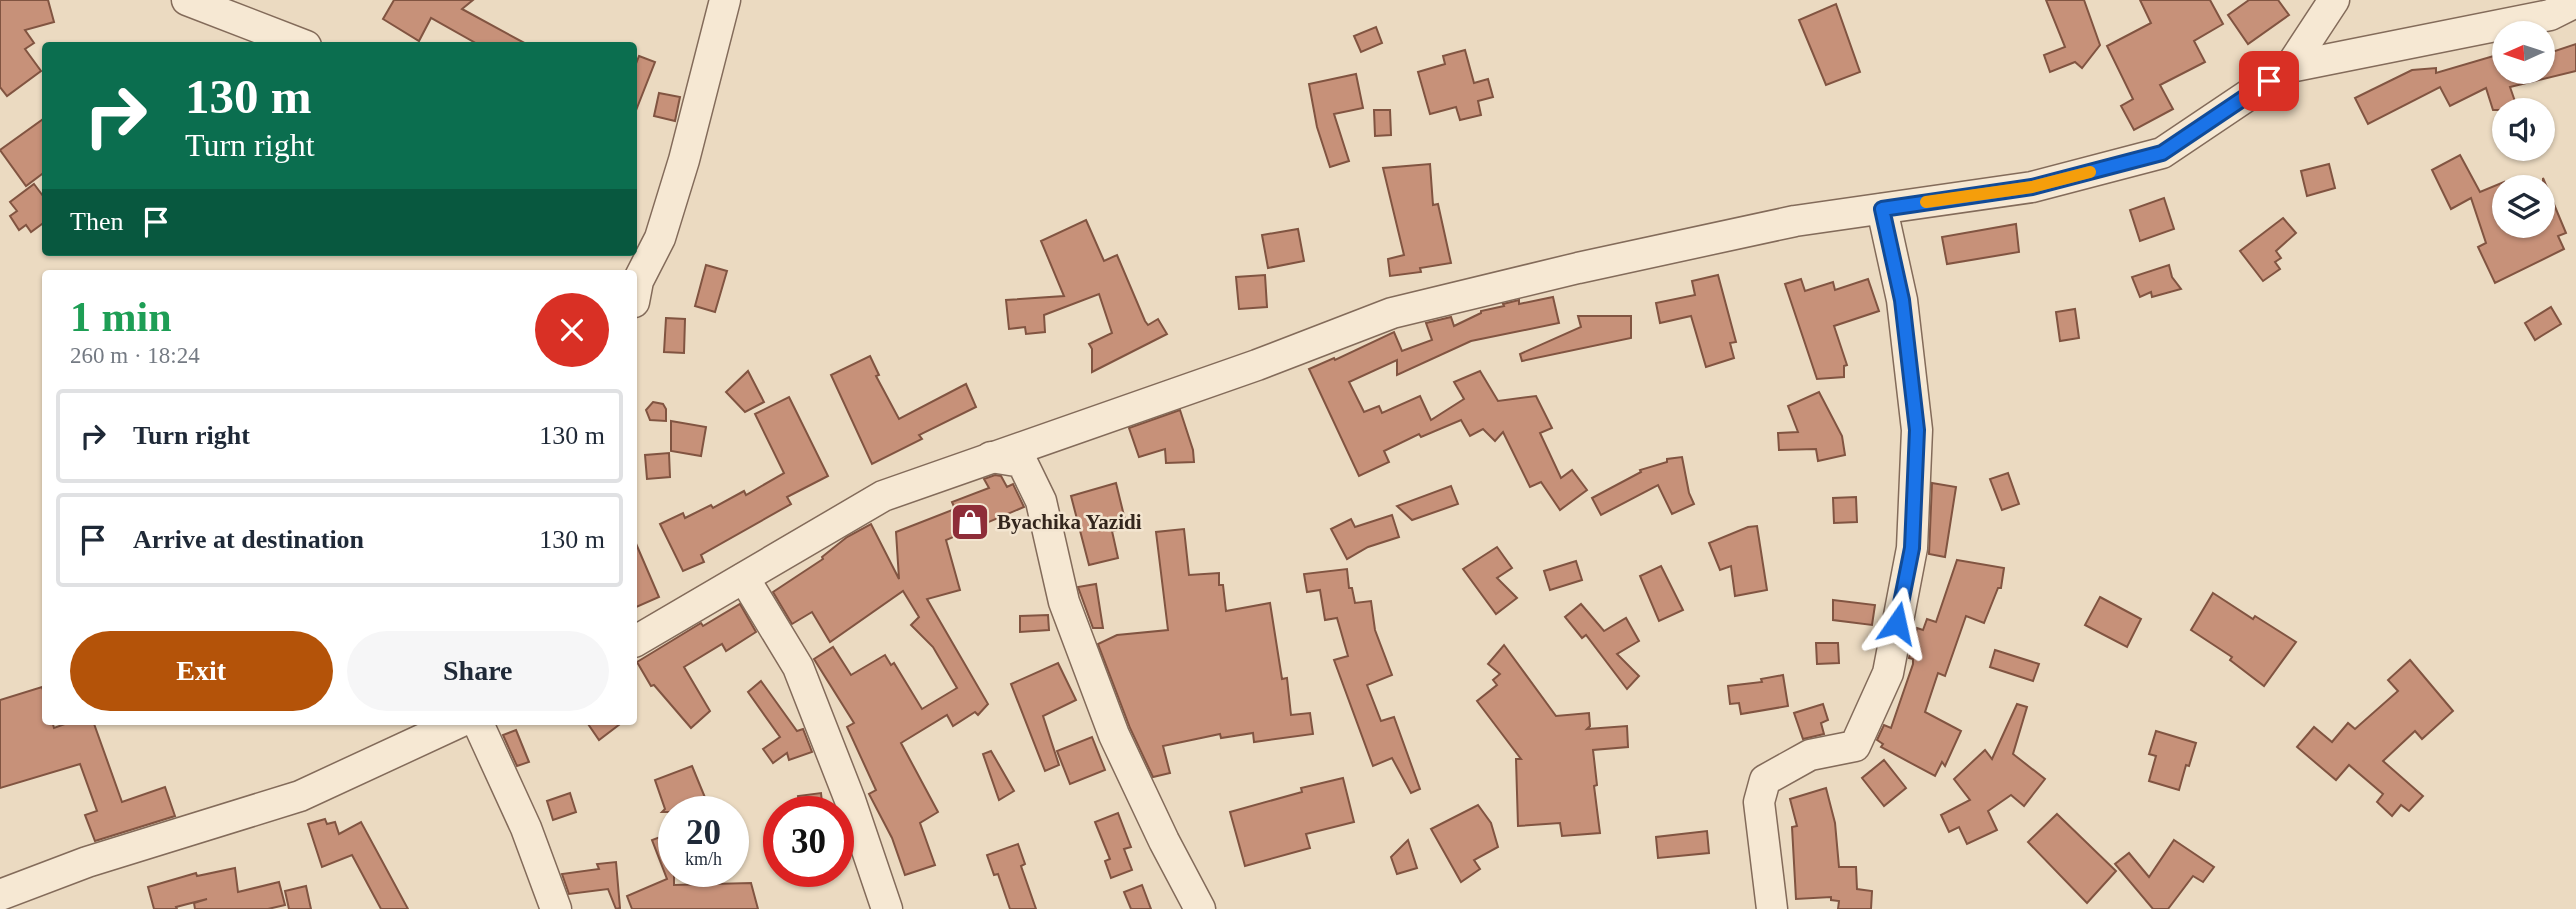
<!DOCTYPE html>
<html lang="en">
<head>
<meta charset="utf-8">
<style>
  :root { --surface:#fff; --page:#f6f6f7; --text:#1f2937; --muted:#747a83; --line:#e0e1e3; --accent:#b45309 }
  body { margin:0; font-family:Georgia,serif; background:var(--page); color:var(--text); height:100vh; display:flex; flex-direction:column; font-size:26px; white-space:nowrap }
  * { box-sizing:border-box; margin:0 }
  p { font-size:23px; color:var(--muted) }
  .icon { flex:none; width:38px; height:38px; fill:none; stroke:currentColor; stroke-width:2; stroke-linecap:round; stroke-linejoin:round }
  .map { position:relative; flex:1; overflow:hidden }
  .sheet { position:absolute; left:42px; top:270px; width:595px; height:455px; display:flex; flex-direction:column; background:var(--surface); border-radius:7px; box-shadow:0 2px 5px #0004 }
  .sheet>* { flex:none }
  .guide { position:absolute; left:42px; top:42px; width:595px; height:214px; border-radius:7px; box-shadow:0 2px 5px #0004; background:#0b6e4f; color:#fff; overflow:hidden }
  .needle { width:46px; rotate:267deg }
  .fabs { position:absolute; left:2492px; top:21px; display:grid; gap:14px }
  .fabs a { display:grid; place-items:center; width:63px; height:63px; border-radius:50%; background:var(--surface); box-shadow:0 2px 5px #0004; font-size:35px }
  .speed { position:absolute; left:658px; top:796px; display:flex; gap:14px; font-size:35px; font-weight:700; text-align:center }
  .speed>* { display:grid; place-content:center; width:91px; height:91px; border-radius:50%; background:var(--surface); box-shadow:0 2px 5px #0004; line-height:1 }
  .speed small { font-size:18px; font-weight:400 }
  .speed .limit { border:10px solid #d22; background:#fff; color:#111 }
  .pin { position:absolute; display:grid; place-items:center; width:60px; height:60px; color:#fff; margin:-30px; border-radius:14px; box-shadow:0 4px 10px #0006 }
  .me { position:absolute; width:77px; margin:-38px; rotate:11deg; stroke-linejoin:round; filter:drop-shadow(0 0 5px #0008) }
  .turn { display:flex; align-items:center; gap:24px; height:147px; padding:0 28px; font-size:32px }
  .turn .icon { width:91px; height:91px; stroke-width:2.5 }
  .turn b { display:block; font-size:49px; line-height:60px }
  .then { display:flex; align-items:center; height:66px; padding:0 28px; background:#0003; gap:14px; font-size:26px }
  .round { display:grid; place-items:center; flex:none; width:74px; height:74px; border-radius:37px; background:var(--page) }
  .summary { display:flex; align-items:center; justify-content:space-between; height:119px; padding:0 28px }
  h1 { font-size:42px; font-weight:600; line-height:52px; color:#1e9e55 }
  .button { display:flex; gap:14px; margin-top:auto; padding:14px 28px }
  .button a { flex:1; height:80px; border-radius:42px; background:var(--accent); color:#fff; font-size:28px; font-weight:600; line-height:80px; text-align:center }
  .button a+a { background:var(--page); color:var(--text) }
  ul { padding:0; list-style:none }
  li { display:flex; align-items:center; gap:21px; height:94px; margin:0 14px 10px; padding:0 14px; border:4px solid var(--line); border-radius:7px }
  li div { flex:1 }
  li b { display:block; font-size:26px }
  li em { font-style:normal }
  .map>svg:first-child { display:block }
  .building { fill:#c79179; stroke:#815441; stroke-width:2 }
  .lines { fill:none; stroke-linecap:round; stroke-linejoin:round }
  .minor-casing { stroke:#836b5a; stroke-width:33 }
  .minor { stroke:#f6e8d3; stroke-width:30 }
  .route-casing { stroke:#114b97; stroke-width:18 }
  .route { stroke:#1a73e8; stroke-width:12 }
  .slow { stroke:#f59e0b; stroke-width:12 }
  .labels { text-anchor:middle; stroke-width:5; stroke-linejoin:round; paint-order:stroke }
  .poi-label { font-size:21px; font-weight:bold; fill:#33261d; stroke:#f3e5d0; text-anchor:start }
</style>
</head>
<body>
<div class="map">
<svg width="2576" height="909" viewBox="0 0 2576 909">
  <rect width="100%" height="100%" fill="#ebdac1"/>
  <g class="building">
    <polygon points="0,0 48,0 54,22 25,30 34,43 25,49 41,71 7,96 0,87"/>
    <polygon points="394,0 473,0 462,9 530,46 481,46 431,18 419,41 383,19"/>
    <polygon points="2046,0 2084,0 2100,45 2082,68 2075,62 2050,72 2044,55 2065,47"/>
    <polygon points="2140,0 2210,0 2223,24 2194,41 2205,62 2160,85 2173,109 2134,130 2121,106 2133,99 2107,46 2151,23"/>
    <polygon points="2249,0 2278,0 2289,15 2248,44 2228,15"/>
    <polygon points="1836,4 1860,72 1826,85 1799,20"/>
    <polygon points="1376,27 1382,43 1361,52 1354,36"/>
    <polygon points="2576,44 2576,71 2510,87 2518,110 2493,110 2486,88 2450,106 2440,87 2368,124 2355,98 2412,70 2436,68 2436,73 2497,55 2502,72 2543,72 2543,55"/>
    <polygon points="1465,50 1474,83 1488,79 1493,97 1478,101 1481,115 1460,120 1456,107 1430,114 1418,72 1445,64 1443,56"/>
    <polygon points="639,56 655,62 635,113 634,69"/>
    <polygon points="1356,74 1363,108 1334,114 1349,161 1330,167 1317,127 1309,84"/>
    <polygon points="659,93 680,97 675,121 654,116"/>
    <polygon points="1374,110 1390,110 1391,135 1375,136"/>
    <polygon points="46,117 46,171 26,186 0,150"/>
    <polygon points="2460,155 2480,192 2504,182 2504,226 2543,226 2543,178 2566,233 2558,236 2564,249 2495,283 2478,247 2486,243 2471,198 2451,209 2432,170"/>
    <polygon points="1430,164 1433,205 1438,204 1451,263 1420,268 1421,272 1390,276 1388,259 1404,255 1383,168"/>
    <polygon points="2329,164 2335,188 2307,196 2301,171"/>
    <polygon points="34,184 46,200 46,221 31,232 26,225 19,230 10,216 17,211 10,202"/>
    <polygon points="2164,198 2174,229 2140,241 2130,210"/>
    <polygon points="2283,218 2296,233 2276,251 2281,258 2275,262 2280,269 2263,281 2240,251"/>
    <polygon points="1086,220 1104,261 1117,255 1145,321 1148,325 1158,319 1167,334 1092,372 1092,349 1089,344 1112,333 1099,294 1044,315 1045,332 1026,334 1025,327 1009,329 1006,300 1064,296 1041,241"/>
    <polygon points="2016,224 2019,252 1947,264 1942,237"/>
    <polygon points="1298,229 1304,261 1268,268 1262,235"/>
    <polygon points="706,265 727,271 715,312 695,306"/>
    <polygon points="2169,265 2172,277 2181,289 2152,297 2151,292 2140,297 2132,277"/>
    <polygon points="1265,275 1267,307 1239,309 1236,277"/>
    <polygon points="1718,275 1736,342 1730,343 1734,358 1706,367 1691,316 1660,323 1656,303 1695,295 1692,281"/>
    <polygon points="1801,279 1805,291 1833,282 1835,290 1868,279 1879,311 1834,326 1847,365 1844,366 1844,377 1817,379 1785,284"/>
    <polygon points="1553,297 1559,323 1471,341 1397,375 1397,360 1349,382 1364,412 1379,406 1382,413 1420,396 1431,420 1464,399 1454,382 1480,371 1498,401 1536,396 1552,428 1540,433 1561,478 1572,470 1587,490 1560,510 1541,482 1530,487 1503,432 1495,441 1483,429 1470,436 1461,420 1421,437 1419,434 1384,451 1389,462 1359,476 1309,369 1334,358 1335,360 1394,332 1402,351 1432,340 1426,323 1451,317 1454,326 1481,313 1481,311 1504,306 1503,304 1519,300 1519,304"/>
    <polygon points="2551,307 2561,324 2535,340 2525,323"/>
    <polygon points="2075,309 2079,338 2060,341 2056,312"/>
    <polygon points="1578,316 1631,316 1631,338 1522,361 1520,354 1581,327"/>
    <polygon points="666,318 685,319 684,353 664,352"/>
    <polygon points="870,356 879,375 876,376 899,419 966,384 976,407 919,435 922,439 872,464 831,375"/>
    <polygon points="748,371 764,402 745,412 726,392"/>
    <polygon points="1819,392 1842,436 1845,455 1818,461 1816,449 1779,450 1778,433 1798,432 1788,406"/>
    <polygon points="789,397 828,476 787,497 791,504 701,555 704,562 683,571 660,524 683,513 685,518 711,505 713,508 744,491 746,495 784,473 755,414"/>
    <polygon points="653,402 663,404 666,409 666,421 650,420 646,410"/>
    <polygon points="1180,410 1193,450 1194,462 1166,463 1165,449 1139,457 1129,428"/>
    <polygon points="671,421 706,427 701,456 671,451"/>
    <polygon points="669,453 670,477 647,479 645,455"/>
    <polygon points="1682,457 1689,493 1694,504 1672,514 1658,485 1601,515 1592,498 1641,472 1640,470 1667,462 1667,459"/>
    <polygon points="2008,473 2019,504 2002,510 1990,479"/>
    <polygon points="995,475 1001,476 1007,487 1013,484 1024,507 946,540 960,590 927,599 988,704 978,715 975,712 953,726 947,715 901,743 938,812 920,823 935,865 905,875 892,838 869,794 876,790 847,727 854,723 814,659 833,647 851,675 885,655 891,665 894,663 922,709 957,688 933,647 911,625 919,617 903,591 830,642 812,612 792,624 773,592 823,559 822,557 847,537 871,524 899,579 896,532 955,509 952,502 989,488 984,479"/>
    <polygon points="1116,483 1127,528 1112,531 1118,558 1089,565 1071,496"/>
    <polygon points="1932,483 1956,487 1945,557 1929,554"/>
    <polygon points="1451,486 1458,504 1412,520 1397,506"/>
    <polygon points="1856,497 1857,522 1834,523 1833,498"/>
    <polygon points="1392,515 1399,537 1368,547 1347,559 1331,529 1351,519 1355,527"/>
    <polygon points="1757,526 1767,590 1735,596 1731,566 1720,570 1709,543 1748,527"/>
    <polygon points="1184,529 1189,575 1219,573 1219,585 1223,585 1226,611 1270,603 1282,679 1287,678 1291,715 1310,713 1313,734 1254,742 1253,733 1221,738 1220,734 1163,746 1170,773 1153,777 1130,728 1098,644 1117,635 1168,630 1156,532"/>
    <polygon points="634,539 659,597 634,608"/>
    <polygon points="1497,547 1512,568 1497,578 1517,598 1496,614 1463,569"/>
    <polygon points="1957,560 2004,568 2001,588 1998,588 1984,623 1966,616 1945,676 1938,673 1925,712 1961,731 1945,766 1942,762 1935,776 1881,747 1883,744 1877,740 1884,725 1891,728 1913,664 1913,659 1909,658 1917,628 1923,630 1927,619 1936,622"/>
    <polygon points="1576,561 1582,580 1550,590 1544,571"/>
    <polygon points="1661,566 1683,610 1659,621 1640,576"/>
    <polygon points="1347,569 1349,588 1352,588 1355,603 1371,601 1375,630 1392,675 1367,685 1381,721 1394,717 1420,789 1411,793 1392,758 1373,766 1334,660 1348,656 1337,618 1325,620 1320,590 1307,592 1304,574"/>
    <polygon points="1096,584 1103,628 1093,628 1078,587"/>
    <polygon points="2213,593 2253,619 2255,616 2296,642 2264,686 2230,660 2232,657 2191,630"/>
    <polygon points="2100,597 2141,619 2127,647 2085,625"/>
    <polygon points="1833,600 1875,605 1872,625 1833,620"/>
    <polygon points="740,604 756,632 726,651 722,644 684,667 710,711 691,728 654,685 651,686 637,662 701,623 703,626"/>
    <polygon points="1581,604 1604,631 1626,618 1639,641 1617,654 1639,676 1627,689 1586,635 1582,638 1565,617"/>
    <polygon points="1048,615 1049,630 1020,632 1020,616"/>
    <polygon points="1816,643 1838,643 1839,663 1817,664"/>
    <polygon points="1504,645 1556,716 1589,713 1590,726 1587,729 1627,726 1628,747 1593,750 1597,785 1594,786 1600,833 1562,836 1560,823 1518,826 1516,759 1521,759 1477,701 1497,685 1493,680 1500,674 1488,664"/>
    <polygon points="1995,650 2039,664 2033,681 1990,667"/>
    <polygon points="2410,660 2453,711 2422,739 2415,731 2383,761 2423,796 2409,811 2401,805 2392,816 2377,802 2383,794 2349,765 2336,780 2297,747 2314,727 2332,742 2348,723 2355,729 2398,691 2388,680"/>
    <polygon points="1058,663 1076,700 1043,716 1059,765 1045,771 1011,684"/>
    <polygon points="1783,675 1788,706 1741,714 1739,703 1730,704 1728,686 1762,682 1761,679"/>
    <polygon points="761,681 797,731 803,729 812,752 789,760 787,753 773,763 763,749 780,737 748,692"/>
    <polygon points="42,687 46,700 46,721 52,721 54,728 73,721 93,721 122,802 165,787 175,816 95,841 85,815 97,811 80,764 0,788 0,700"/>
    <polygon points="1823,704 1828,720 1821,723 1824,734 1803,739 1794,713"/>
    <polygon points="2017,704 2027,707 2013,754 2045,779 2024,806 2011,795 1988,811 1997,830 1967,844 1959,827 1949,832 1941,815 1970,800 1954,779 1985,750 1992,759"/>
    <polygon points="586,721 624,721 599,740"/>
    <polygon points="516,730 529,762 517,766 503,735"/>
    <polygon points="2156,731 2196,743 2189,766 2186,765 2179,790 2149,781 2156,756 2149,754"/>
    <polygon points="1092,737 1105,770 1070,784 1057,751"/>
    <polygon points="991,751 1014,791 999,800 983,754"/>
    <polygon points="1884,760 1906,788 1884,806 1862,778"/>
    <polygon points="692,766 711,812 662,812 665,809 655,780"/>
    <polygon points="1343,778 1354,822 1306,834 1310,848 1245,866 1230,812 1302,792 1301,788"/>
    <polygon points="1826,788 1835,823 1839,867 1856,867 1857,889 1872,891 1871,909 1838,909 1839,901 1831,900 1831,897 1796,899 1792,827 1797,826 1790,799"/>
    <polygon points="570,793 576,812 553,820 547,801"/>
    <polygon points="821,793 823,812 800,812 798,796"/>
    <polygon points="1478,805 1491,823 1498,847 1474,860 1480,869 1461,882 1431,829"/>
    <polygon points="1118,813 1131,847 1124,849 1132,870 1111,878 1105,861 1110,859 1095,822"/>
    <polygon points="2057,814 2116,871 2087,903 2028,842"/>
    <polygon points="325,819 327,824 335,822 339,834 361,822 408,909 381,909 352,855 322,867 308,824"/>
    <polygon points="1707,831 1709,853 1658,858 1656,837"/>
    <polygon points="674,832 674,885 751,883 758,909 632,909 627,896 667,879 652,840"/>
    <polygon points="1408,840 1417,868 1397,874 1391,857"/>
    <polygon points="2174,840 2214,867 2203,882 2193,876 2168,909 2153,909 2115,864 2129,853 2149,877"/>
    <polygon points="1018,844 1025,864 1021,866 1036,909 1010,909 998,874 994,875 987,855"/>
    <polygon points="616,862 620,908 616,909 608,889 569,894 562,874 599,869 597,864"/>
    <polygon points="235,868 238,892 279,882 285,905 268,909 195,909 194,903 207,899 176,907 177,909 154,909 148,887 196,873 197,876"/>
    <polygon points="1142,885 1151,909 1131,909 1124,892"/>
    <polygon points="306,886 311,909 289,909 285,891"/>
  </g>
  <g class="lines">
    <g class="minor-casing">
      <g id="minor">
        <polyline points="187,0 306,46"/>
        <polyline points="2290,67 2550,15 2576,2"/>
        <polyline points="634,302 638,281 660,238 684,160 725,0"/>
        <polyline points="991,457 1022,462 1041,501 1064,602 1114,735 1164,841 1200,909"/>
        <polyline points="744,578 798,667 850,800 887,909"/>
        <polyline points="634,642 883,496 1257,365 1392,313 1578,268 1795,221 2032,187 2162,153 2290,67 2334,0"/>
        <polyline points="477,721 526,828 556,909"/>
        <polyline points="0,895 87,862 300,796 462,721"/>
        <polyline points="1772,909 1759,802 1765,780 1810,755 1855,746 1888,673 1912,548 1917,430 1902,300 1882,209"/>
      </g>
    </g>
    <use href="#minor" class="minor"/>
  </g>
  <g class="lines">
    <g class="route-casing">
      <polyline id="route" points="1897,623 1912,548 1917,430 1902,300 1882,209 2032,187 2162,153 2269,81"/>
    </g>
    <use href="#route" class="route"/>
    <polyline class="slow" points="1926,202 2032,187 2090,172"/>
  </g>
  <defs>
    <g id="shop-square" transform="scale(2.0125)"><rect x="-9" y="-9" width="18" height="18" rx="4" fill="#8e2d38" stroke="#f3e5d0"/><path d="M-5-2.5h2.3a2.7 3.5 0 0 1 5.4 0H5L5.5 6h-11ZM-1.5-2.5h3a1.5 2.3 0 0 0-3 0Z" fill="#fff"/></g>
  </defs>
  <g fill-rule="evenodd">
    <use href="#shop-square" x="970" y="522"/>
  </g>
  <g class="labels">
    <g class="poi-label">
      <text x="997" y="529">Byachika Yazidi</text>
    </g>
  </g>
</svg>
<div class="fabs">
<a><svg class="needle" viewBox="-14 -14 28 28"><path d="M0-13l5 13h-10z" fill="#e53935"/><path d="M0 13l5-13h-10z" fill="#747a83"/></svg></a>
<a><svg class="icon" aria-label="sound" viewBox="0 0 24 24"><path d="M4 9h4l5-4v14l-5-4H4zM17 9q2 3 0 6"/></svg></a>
<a><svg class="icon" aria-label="layers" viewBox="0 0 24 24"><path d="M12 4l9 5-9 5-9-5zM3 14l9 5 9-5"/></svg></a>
</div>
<div class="speed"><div>20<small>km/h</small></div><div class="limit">30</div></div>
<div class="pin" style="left:2269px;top:81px;background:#d93025"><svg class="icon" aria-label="arrive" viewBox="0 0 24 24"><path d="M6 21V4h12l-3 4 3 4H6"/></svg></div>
<svg class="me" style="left:1897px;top:623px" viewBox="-20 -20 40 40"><path d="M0-17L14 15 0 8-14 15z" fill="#1a73e8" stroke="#fff" stroke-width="4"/></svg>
<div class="guide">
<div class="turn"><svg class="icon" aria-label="right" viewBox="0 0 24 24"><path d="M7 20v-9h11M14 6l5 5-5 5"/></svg><div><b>130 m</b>Turn right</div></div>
<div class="then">Then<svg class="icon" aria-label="arrive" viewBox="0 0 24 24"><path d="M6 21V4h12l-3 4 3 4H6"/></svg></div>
</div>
<section class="sheet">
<div class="summary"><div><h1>1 min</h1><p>260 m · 18:24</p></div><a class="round" style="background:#d93025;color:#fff"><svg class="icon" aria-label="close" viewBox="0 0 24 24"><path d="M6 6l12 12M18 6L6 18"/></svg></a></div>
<ul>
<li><svg class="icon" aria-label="right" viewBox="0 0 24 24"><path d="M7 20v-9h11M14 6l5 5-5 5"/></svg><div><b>Turn right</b></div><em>130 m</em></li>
<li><svg class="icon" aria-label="arrive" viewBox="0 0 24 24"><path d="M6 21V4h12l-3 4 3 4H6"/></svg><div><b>Arrive at destination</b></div><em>130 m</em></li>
</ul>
<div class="button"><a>Exit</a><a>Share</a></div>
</section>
</div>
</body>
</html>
